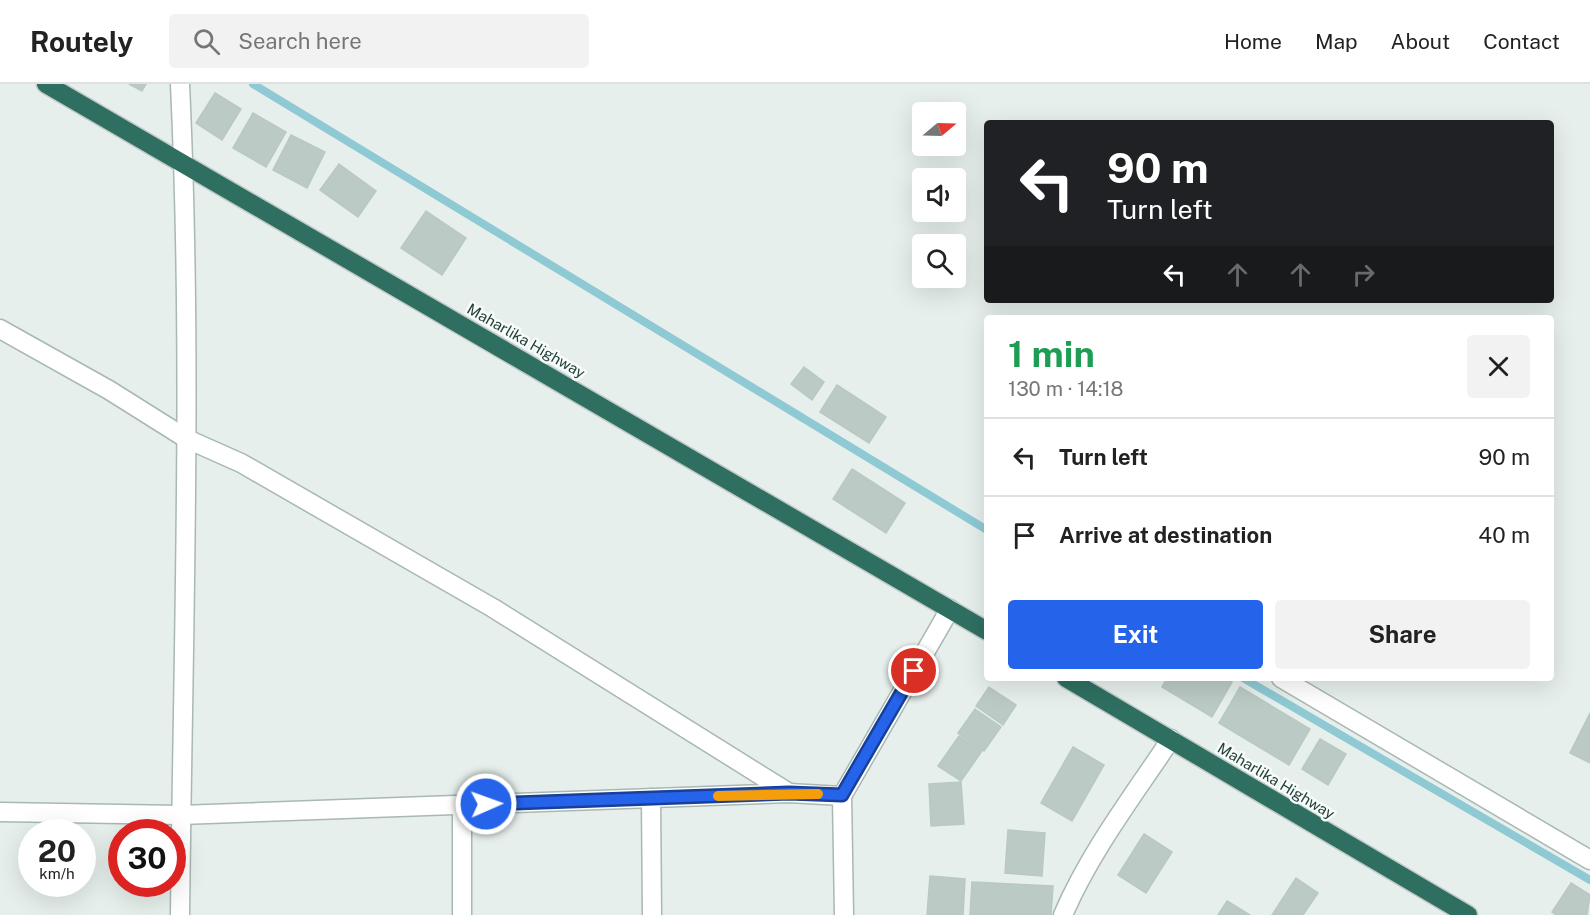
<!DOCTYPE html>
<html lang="en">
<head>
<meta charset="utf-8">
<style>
  :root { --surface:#fff; --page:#f2f2f2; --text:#222; --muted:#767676; --line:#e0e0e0; --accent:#2563eb }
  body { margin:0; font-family:"Public Sans",sans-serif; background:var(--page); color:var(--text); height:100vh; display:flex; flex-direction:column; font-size:22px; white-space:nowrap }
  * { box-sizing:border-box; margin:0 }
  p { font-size:20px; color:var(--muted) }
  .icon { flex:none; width:33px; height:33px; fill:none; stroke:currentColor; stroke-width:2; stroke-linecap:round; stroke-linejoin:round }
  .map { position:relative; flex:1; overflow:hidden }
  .details { position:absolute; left:984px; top:231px; width:570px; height:366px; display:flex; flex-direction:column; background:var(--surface); border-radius:6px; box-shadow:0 6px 24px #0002 }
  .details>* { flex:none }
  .guide { position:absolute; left:984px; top:36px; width:570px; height:183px; border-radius:6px; box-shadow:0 6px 24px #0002; background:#202124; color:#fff; overflow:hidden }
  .needle { width:39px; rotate:71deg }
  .controls { position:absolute; left:912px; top:18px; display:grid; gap:12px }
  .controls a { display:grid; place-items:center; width:54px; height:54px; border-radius:6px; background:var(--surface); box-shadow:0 6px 24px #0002; font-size:30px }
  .speed { position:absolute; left:18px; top:735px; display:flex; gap:12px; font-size:30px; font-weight:700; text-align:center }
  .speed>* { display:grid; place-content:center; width:78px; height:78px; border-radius:50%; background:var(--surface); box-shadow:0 6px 24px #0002; line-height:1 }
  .speed small { font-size:15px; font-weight:400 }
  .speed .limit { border:9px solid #d22; background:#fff; color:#111 }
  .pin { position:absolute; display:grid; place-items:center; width:51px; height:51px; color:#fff; margin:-26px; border:3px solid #fff; border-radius:50%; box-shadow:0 2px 6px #0007 }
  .me { position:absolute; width:66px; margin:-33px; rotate:88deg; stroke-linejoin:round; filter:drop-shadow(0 0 4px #0008) }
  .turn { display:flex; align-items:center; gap:21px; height:126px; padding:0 24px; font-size:27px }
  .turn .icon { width:78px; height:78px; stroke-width:2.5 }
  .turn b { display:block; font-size:42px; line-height:51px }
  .lanes { display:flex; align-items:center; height:57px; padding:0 24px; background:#0003; justify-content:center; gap:30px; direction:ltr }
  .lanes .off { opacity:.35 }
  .round { display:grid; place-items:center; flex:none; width:63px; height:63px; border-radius:6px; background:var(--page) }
  .summary { display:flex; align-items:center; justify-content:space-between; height:102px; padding:0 24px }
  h1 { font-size:36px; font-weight:700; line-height:45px; color:#1e9e55 }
  .primary-button { display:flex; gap:12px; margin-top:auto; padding:12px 24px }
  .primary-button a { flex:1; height:69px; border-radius:6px; background:var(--accent); color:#fff; font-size:24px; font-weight:700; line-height:69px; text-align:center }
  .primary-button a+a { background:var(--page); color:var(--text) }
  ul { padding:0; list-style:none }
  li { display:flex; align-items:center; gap:18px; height:78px; padding:0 24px; border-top:2px solid var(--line) }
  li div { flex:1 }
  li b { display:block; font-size:22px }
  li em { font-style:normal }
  header { display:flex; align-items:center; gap:36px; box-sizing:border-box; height:84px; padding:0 30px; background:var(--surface); border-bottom:2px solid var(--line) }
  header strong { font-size:28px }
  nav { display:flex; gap:33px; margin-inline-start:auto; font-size:21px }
  .search { width:420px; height:54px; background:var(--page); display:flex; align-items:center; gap:15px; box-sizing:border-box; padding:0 21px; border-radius:6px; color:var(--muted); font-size:22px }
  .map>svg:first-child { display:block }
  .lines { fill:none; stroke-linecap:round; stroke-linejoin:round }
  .stream { stroke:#8ec9d4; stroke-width:8 }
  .building { fill:#bbcac4; stroke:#b8c9c2; stroke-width:1.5 }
  .street-casing { stroke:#a8b8b2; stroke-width:21 }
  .highway-casing { stroke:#c2cac8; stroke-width:21 }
  .street { stroke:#fff; stroke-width:18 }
  .highway { stroke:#2f6f62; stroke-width:18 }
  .route-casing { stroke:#184099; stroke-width:15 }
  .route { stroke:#2563eb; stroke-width:10 }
  .slow { stroke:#f59e0b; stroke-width:10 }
  .labels { text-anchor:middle; stroke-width:5; stroke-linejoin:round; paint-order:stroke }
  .street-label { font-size:15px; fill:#24423a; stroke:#f7fbf9 }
</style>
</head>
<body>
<header>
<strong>Routely</strong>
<div class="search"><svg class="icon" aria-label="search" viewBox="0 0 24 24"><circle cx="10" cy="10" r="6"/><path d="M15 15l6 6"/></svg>Search here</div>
<nav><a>Home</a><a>Map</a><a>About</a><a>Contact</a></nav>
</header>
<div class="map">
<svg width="1590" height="831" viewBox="0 0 1590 831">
  <rect width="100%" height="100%" fill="#e6efeb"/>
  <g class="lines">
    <g class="stream">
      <polyline points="253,0 987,446"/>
      <polyline points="1243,594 1590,796"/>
    </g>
  </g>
  <g class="building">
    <polygon points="129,0 146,0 142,7"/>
    <polygon points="215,9 241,25 222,56 196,39"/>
    <polygon points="253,29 286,48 266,83 233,64"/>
    <polygon points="291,51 325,68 307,104 273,86"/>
    <polygon points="339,80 376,107 358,133 320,106"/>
    <polygon points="426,127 466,154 442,191 401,164"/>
    <polygon points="804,283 824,298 812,316 791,300"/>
    <polygon points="837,301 886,333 869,359 820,328"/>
    <polygon points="852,385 905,419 886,449 833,415"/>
    <polygon points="1167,594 1225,594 1232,598 1212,633 1162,603"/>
    <polygon points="989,603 1016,621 1003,641 976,622"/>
    <polygon points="1240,603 1310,645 1289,681 1219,639"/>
    <polygon points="975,625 1001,643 984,667 958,649"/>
    <polygon points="1590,629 1590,679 1570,669"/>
    <polygon points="959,652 982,667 961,697 938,682"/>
    <polygon points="1320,655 1346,670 1328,701 1302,685"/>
    <polygon points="1073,663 1104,681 1072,737 1041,719"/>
    <polygon points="961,698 964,740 931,742 929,700"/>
    <polygon points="1008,746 1045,749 1042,792 1005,789"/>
    <polygon points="1144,750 1172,768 1146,809 1118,791"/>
    <polygon points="930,792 965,795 963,831 927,831"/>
    <polygon points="1296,794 1318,809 1303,831 1272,831"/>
    <polygon points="972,798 1053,802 1051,831 970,831"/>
    <polygon points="1571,799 1590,811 1587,831 1556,831 1552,828"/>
    <polygon points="1227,817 1250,831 1218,831"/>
  </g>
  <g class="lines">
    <g class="street-casing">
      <g id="street">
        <polyline points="0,245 109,306 187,355 241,379 493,524 789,709"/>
        <polyline points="1281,594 1590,776"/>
        <polyline points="651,714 652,831"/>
        <polyline points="0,728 181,731 789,709 842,712"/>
        <path d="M180 831C183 554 193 277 180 0"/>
        <polyline points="462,831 462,721"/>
        <polyline points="844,831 842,712 950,525"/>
        <path d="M1063 831C1090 768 1133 712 1171 655"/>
      </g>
    </g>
    <g class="highway-casing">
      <g id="highway">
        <polyline points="46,0 987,547"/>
        <polyline points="1066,594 1468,831"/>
      </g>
    </g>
    <use href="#street" class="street"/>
    <use href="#highway" class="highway"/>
  </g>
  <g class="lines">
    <g class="route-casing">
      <polyline id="route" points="486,720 789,709 842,711 914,587"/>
    </g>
    <use href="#route" class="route"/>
    <polyline class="slow" points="718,712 818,710"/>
  </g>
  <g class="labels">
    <g class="street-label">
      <text transform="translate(526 257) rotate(30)" y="5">Maharlika Highway</text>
      <text transform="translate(1276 697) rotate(31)" y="5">Maharlika Highway</text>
    </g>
  </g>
</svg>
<div class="controls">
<a><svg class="needle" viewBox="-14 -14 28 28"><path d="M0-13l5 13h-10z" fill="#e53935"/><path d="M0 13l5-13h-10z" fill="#767676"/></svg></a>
<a><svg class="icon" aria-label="sound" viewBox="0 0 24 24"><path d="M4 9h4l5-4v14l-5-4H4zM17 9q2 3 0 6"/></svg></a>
<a><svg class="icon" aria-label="search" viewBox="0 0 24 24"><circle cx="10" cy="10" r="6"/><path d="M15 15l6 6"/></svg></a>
</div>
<div class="speed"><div>20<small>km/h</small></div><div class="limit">30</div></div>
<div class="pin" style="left:914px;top:587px;background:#d93025"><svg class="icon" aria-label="arrive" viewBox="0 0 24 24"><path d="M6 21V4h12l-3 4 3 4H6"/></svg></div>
<svg class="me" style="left:486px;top:720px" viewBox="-20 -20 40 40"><circle r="17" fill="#2563eb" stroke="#fff" stroke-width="3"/><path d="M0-11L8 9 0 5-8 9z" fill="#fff"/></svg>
<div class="guide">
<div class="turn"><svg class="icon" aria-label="left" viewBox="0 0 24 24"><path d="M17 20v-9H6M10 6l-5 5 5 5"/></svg><div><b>90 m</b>Turn left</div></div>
<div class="lanes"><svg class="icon" aria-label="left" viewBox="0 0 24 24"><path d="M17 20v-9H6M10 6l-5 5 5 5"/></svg><svg class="icon off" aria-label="ahead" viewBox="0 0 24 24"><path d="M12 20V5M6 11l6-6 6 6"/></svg><svg class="icon off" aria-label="ahead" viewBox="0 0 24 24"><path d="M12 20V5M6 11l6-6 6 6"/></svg><svg class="icon off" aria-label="right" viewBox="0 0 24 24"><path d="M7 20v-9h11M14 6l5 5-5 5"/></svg></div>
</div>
<section class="details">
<div class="summary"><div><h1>1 min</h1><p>130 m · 14:18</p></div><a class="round"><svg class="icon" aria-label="close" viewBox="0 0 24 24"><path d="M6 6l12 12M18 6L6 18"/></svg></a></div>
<ul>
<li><svg class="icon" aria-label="left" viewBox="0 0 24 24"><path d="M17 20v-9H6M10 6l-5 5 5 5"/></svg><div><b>Turn left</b></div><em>90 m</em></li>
<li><svg class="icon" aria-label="arrive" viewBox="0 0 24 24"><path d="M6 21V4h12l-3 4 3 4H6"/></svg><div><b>Arrive at destination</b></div><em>40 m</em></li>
</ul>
<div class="primary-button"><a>Exit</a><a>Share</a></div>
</section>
</div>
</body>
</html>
